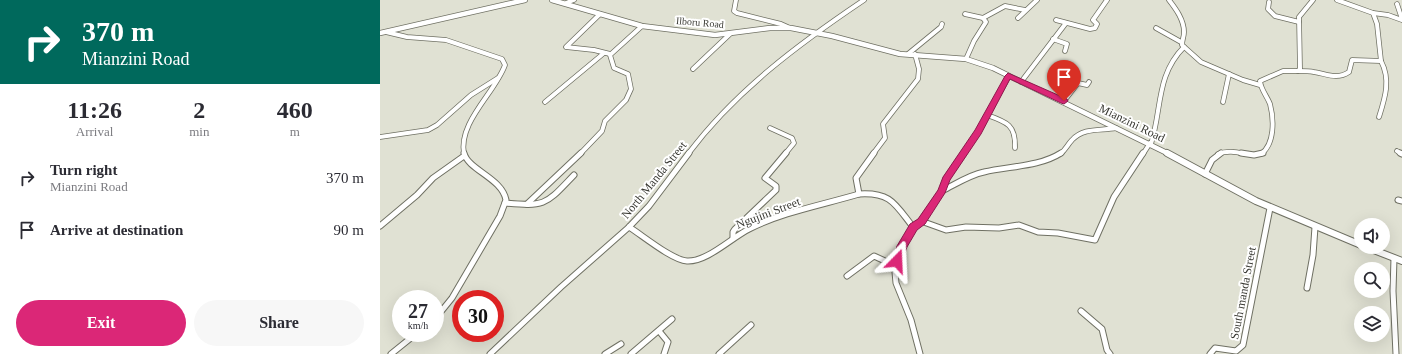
<!DOCTYPE html>
<html lang="en">
<head>
<meta charset="utf-8">
<style>
  :root { --surface:#fff; --page:#f7f7f7; --text:#2b2b33; --muted:#7c7c81; --accent:#db2777 }
  body { margin:0; font-family:Georgia,serif; background:var(--page); color:var(--text); height:100vh; display:flex; flex-direction:column; font-size:15px; white-space:nowrap }
  * { box-sizing:border-box; margin:0 }
  p { font-size:13px; color:var(--muted) }
  .icon { flex:none; width:22px; height:22px; fill:none; stroke:currentColor; stroke-width:2; stroke-linecap:round; stroke-linejoin:round }
  .map { position:relative; flex:1; overflow:hidden }
  .sheet { display:flex; flex-direction:column; background:var(--surface); width:380px }
  .sheet>* { flex:none }
  .banner { background:#00695c; color:#fff; overflow:hidden }
  .buttons { position:absolute; left:974px; top:218px; display:grid; gap:8px }
  .buttons a { display:grid; place-items:center; width:36px; height:36px; border-radius:50%; background:var(--surface); box-shadow:0 4px 16px #0002; font-size:20px }
  .speed { position:absolute; left:12px; top:290px; display:flex; gap:8px; font-size:20px; font-weight:700; text-align:center }
  .speed>* { display:grid; place-content:center; width:52px; height:52px; border-radius:50%; background:var(--surface); box-shadow:0 4px 16px #0002; line-height:1 }
  .speed small { font-size:10px; font-weight:400 }
  .speed .limit { border:6px solid #d22; background:#fff; color:#111 }
  .pin { position:absolute; display:grid; place-items:center; width:34px; height:34px; color:#fff; margin:-41px -17px; border-radius:50% 50% 50% 0; rotate:-45deg; box-shadow:0 0 4px #0007 }
  .pin .icon { rotate:45deg }
  .me { position:absolute; width:44px; margin:-22px; rotate:21deg; stroke-linejoin:round; filter:drop-shadow(0 0 3px #0008) }
  .turn { display:flex; align-items:center; gap:14px; height:84px; padding:0 16px; font-size:18px }
  .turn .icon { width:52px; height:52px; stroke-width:2.5 }
  .turn b { display:block; font-size:28px; line-height:34px }
  .eta { display:flex; justify-content:space-evenly; align-items:center; height:68px; text-align:center }
  .eta b { font-size:24px; font-weight:700; line-height:28px }
  .cta { display:flex; gap:8px; margin-top:auto; padding:8px 16px }
  .cta a { flex:1; height:46px; border-radius:24px; background:var(--accent); color:#fff; font-size:16px; font-weight:700; line-height:46px; text-align:center }
  .cta a+a { background:var(--page); color:var(--text) }
  ul { padding:0; list-style:none }
  li { display:flex; align-items:center; gap:12px; height:52px; padding:0 16px }
  li div { flex:1 }
  li b { display:block; font-size:15px }
  li em { font-style:normal }
  main { display:flex; flex:1; min-height:0 }
  .map>svg:first-child { display:block }
  .lines { fill:none; stroke-linecap:round; stroke-linejoin:round }
  .minor-far1-casing { stroke:#6f7063; stroke-width:5.5 }
  .minor-casing { stroke:#6f7063; stroke-width:7 }
  .tertiary-far1-casing { stroke:#6f7063; stroke-width:6 }
  .tertiary-casing { stroke:#6f7063; stroke-width:8 }
  .minor-far1 { stroke:#fff; stroke-width:4 }
  .minor { stroke:#fff; stroke-width:5 }
  .tertiary-far1 { stroke:#fff; stroke-width:4.5 }
  .tertiary { stroke:#fff; stroke-width:6 }
  .route { fill:#db2777; stroke:#8e194d }
  .labels { text-anchor:middle; stroke-width:4; stroke-linejoin:round; paint-order:stroke }
  .far-street-label { font-size:10px; fill:#393933; stroke:#fff }
  .street-label { font-size:12px; fill:#393933; stroke:#fff }
</style>
</head>
<body>
<main>
<section class="sheet">
<div class="banner">
<div class="turn"><svg class="icon" aria-label="right" viewBox="0 0 24 24"><path d="M7 20v-9h11M14 6l5 5-5 5"/></svg><div><b>370 m</b>Mianzini Road</div></div>
</div>
<div class="eta">
<div><b>11:26</b><p>Arrival</p></div>
<div><b>2</b><p>min</p></div>
<div><b>460</b><p>m</p></div>
</div>
<ul>
<li><svg class="icon" aria-label="right" viewBox="0 0 24 24"><path d="M7 20v-9h11M14 6l5 5-5 5"/></svg><div><b>Turn right</b><p>Mianzini Road</p></div><em>370 m</em></li>
<li><svg class="icon" aria-label="arrive" viewBox="0 0 24 24"><path d="M6 21V4h12l-3 4 3 4H6"/></svg><div><b>Arrive at destination</b></div><em>90 m</em></li>
</ul>
<div class="cta"><a>Exit</a><a>Share</a></div>
</section>
<div class="map">
<svg width="1022" height="354" viewBox="0 0 1022 354">
  <rect width="100%" height="100%" fill="#e0e1d3"/>
  <g class="lines">
    <g class="minor-far1-casing">
      <g id="minor-far1">
        <polyline points="356,0 354,11 357,13 401,24 410,28"/>
        <path d="M789 0C796 9 804 20 804 32 804 37 802 40 802 45L821 62 863 80 880 85"/>
        <polyline points="889,2 888,9 895,16 919,22"/>
        <polyline points="186,3 194,0"/>
        <polyline points="1017,4 1022,19"/>
        <polyline points="993,13 1008,15 1022,20"/>
        <polyline points="220,14 186,47 214,50 230,54"/>
        <polyline points="585,14 603,18 606,22 594,41 586,59"/>
        <polyline points="603,18 625,6 645,10"/>
        <polyline points="638,18 657,0"/>
        <polyline points="676,20 710,29 715,28 717,24 713,20 727,0"/>
        <polyline points="776,28 801,42"/>
        <path d="M6 32 27 37 66 40 122 59 125 65C115 93 78 122 84 154"/>
        <polyline points="673,39 687,44 685,51"/>
        <polyline points="528,54 561,27 562,24"/>
        <polyline points="313,69 351,33"/>
        <path d="M918 71C923 71 929 71 934 72 947 74 957 80 969 72L972 60 1001 61 997 24 993 13 957 0"/>
        <polyline points="641,82 686,23"/>
        <polyline points="684,101 698,83 707,85 709,82"/>
        <polyline points="165,102 224,53"/>
        <polyline points="843,102 849,74"/>
        <path d="M607 115C627 122 636 125 635 148"/>
        <path d="M999 117C1005 98 1011 80 1001 61"/>
        <polyline points="390,128 412,138 414,143 405,154"/>
        <polyline points="0,137 48,130 57,125 91,95 118,78"/>
        <path d="M771 144C782 109 776 75 804 47"/>
        <polyline points="1017,151 1022,154"/>
        <polyline points="200,154 222,131 225,121 246,100 251,89 248,74 234,68 230,55 262,26"/>
        <path d="M308 154C355 91 420 43 484 0"/>
        <polyline points="493,154 505,138 503,124 538,79 539,69 535,54"/>
        <polyline points="583,154 598,132 629,76"/>
        <path d="M680 154C686 150 687 145 692 140 704 127 721 131 736 128"/>
        <polyline points="763,154 770,143"/>
        <path d="M838 154C848 150 856 152 866 154"/>
        <path d="M881 154C895 144 894 119 890 104 887 96 881 90 880 81L903 71H918L920 69 919 17 933 0"/>
      </g>
    </g>
    <g class="minor-casing">
      <g id="minor">
        <polyline points="861,153 874,155 883,153"/>
        <polyline points="1020,153 1022,154"/>
        <polyline points="825,174 832,160 841,153"/>
        <path d="M562 191C576 184 589 175 604 172 629 166 659 167 681 153"/>
        <polyline points="479,194 476,178 494,153"/>
        <polyline points="1018,200 1022,201"/>
        <path d="M125 203C167 207 166 204 194 175"/>
        <polyline points="147,204 201,153"/>
        <polyline points="541,221 566,230 586,227 619,228 639,225 658,232 678,233 715,240 734,197 763,153"/>
        <polyline points="0,226 37,195 53,178 84,156"/>
        <path d="M249 227C262 235 292 260 307 261 327 262 351 238 369 229 403 212 442 205 479 194 511 192 515 204 533 227"/>
        <polyline points="353,238 353,232 355,229 396,190 396,186 385,178 406,153"/>
        <polyline points="1014,258 1013,291 1016,354"/>
        <polyline points="467,276 494,256 516,266"/>
        <polyline points="927,288 933,255 935,227"/>
        <polyline points="701,311 722,329 727,350 730,354"/>
        <path d="M55 319 72 298 120 216 126 200C122 178 88 170 84 153"/>
        <polyline points="279,331 288,342 284,354"/>
        <polyline points="11,354 37,333"/>
        <polyline points="110,354 181,287 249,227 269,206 309,153"/>
        <polyline points="225,354 241,344"/>
        <polyline points="251,354 292,319"/>
        <polyline points="339,354 371,325"/>
        <polyline points="540,354 531,320 516,283 515,272 517,261 522,246 533,227 541,221 562,191 566,179 584,153"/>
        <polyline points="830,354 835,348 856,351 863,345 890,208"/>
      </g>
    </g>
    <g class="tertiary-far1-casing">
      <g id="tertiary-far1">
        <polyline points="172,0 262,26 335,35 390,28 411,28 452,36 520,54 586,59 613,68 789,154"/>
        <polyline points="0,33 145,0"/>
      </g>
    </g>
    <g class="tertiary-casing">
      <g id="tertiary">
        <polyline points="787,153 876,201 981,245"/>
        <polyline points="986,247 1022,261"/>
      </g>
    </g>
    <use href="#minor-far1" class="minor-far1"/>
    <use href="#minor" class="minor"/>
    <use href="#tertiary-far1" class="tertiary-far1"/>
    <use href="#tertiary" class="tertiary"/>
  </g>
  <polygon class="route" points="628,73 687,99 688,101 684,104 681,103 630,79 601,134 570,180 565,193 545,224 537,230 527,247 521,265 517,266 513,265 512,261 517,246 530,224 538,219 558,190 563,177 595,130 625,76"/>
  <g class="labels">
    <g class="far-street-label">
      <text transform="translate(320 22) rotate(5)" y="4">Ilboru Road</text>
    </g>
    <g class="street-label">
      <text transform="translate(752 123) rotate(26)" y="4">Mianzini Road</text>
      <text transform="translate(274 180) rotate(-51)" y="4">North Manda Street</text>
      <text transform="translate(388 213) rotate(-21)" y="4">Ngujini Street</text>
      <text transform="translate(863 293) rotate(-79)" y="4">South manda Street</text>
    </g>
  </g>
</svg>
<div class="buttons">
<a><svg class="icon" aria-label="sound" viewBox="0 0 24 24"><path d="M4 9h4l5-4v14l-5-4H4zM17 9q2 3 0 6"/></svg></a>
<a><svg class="icon" aria-label="search" viewBox="0 0 24 24"><circle cx="10" cy="10" r="6"/><path d="M15 15l6 6"/></svg></a>
<a><svg class="icon" aria-label="layers" viewBox="0 0 24 24"><path d="M12 4l9 5-9 5-9-5zM3 14l9 5 9-5"/></svg></a>
</div>
<div class="speed"><div>27<small>km/h</small></div><div class="limit">30</div></div>
<div class="pin" style="left:684px;top:101px;background:#d93025"><svg class="icon" aria-label="arrive" viewBox="0 0 24 24"><path d="M6 21V4h12l-3 4 3 4H6"/></svg></div>
<svg class="me" style="left:517px;top:261px" viewBox="-20 -20 40 40"><path d="M0-17L14 15 0 8-14 15z" fill="#db2777" stroke="#fff" stroke-width="4"/></svg>
</div>
</main>
</body>
</html>
